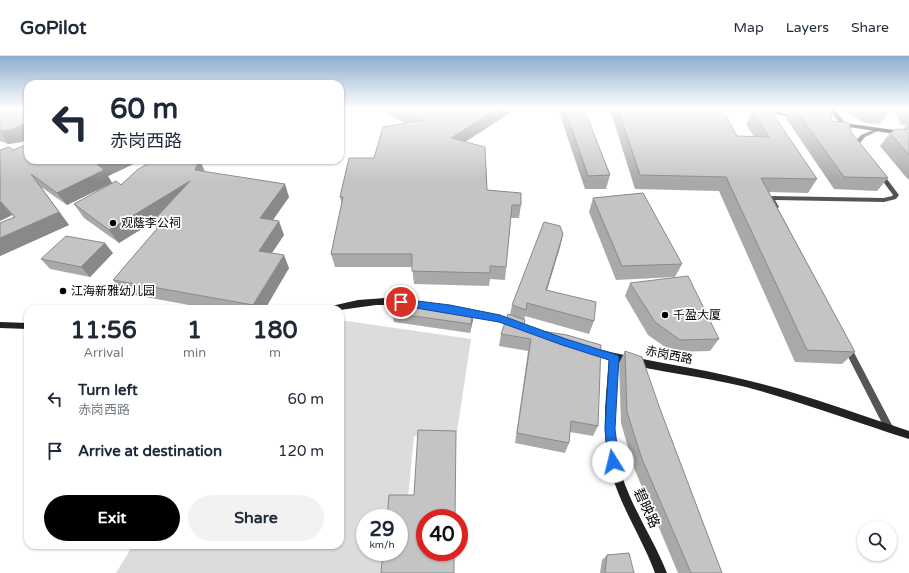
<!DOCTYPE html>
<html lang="en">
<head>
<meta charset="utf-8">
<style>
  :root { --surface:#fff; --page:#f2f2f3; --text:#1f2937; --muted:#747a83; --line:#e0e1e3; --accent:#000 }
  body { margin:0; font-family:"Varela Round","Noto Sans SC",sans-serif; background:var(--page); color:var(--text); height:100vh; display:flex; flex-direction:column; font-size:15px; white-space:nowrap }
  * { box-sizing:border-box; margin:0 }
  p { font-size:13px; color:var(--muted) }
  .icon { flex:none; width:22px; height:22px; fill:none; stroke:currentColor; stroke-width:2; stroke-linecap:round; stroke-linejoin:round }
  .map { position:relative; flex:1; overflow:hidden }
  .panel { position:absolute; left:24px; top:249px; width:320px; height:244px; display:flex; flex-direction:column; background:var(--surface); border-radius:12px; box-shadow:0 1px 3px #0004 }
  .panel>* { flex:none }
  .hud { position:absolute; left:24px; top:24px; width:320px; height:84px; border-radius:12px; box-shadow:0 1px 3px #0004; background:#fff; color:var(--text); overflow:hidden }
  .controls { position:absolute; left:857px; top:465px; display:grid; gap:8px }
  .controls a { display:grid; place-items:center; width:40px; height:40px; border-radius:50%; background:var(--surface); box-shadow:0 1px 3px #0004; font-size:20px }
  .speed { position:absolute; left:356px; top:453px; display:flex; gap:8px; font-size:20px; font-weight:700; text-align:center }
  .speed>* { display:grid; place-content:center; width:52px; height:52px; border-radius:50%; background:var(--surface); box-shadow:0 1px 3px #0004; line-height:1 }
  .speed small { font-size:10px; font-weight:400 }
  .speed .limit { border:6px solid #d22; background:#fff; color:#111 }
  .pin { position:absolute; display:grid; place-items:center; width:34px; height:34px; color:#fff; margin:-17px; border:2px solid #fff; border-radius:50%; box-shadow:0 1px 4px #0007 }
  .me { position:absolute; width:44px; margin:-22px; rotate:351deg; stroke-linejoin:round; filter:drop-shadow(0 0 3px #0008) }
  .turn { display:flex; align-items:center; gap:14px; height:84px; padding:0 20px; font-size:18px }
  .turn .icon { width:52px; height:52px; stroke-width:2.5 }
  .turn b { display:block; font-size:28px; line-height:34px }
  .eta { display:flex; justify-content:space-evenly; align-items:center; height:68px; text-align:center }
  .eta b { font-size:24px; font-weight:700; line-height:28px }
  .button { display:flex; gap:8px; margin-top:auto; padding:8px 20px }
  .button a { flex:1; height:46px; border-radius:24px; background:var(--accent); color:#fff; font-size:16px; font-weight:700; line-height:46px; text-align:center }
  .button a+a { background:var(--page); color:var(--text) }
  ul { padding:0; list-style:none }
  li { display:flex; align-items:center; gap:12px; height:52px; padding:0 20px }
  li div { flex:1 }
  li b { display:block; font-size:15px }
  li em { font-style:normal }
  header { display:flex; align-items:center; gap:24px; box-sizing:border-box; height:56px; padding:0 20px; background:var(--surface); border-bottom:1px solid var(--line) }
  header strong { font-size:19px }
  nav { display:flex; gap:22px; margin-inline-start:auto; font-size:14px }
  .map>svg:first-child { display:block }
  .green { fill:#dcdcdc }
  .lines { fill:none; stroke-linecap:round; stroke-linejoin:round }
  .street { fill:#555; fill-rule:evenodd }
  .secondary { fill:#222; fill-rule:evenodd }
  .wall { fill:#a9a9a9 }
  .shaded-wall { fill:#898989 }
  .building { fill:#c4c4c4; stroke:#898989 }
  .route { fill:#1a73e8; stroke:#114b97 }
  .poi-dot { fill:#000; stroke:#fff; stroke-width:1.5 }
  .labels { text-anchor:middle; stroke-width:3.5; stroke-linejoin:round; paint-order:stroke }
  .poi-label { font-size:12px; fill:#000; stroke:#fff; text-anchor:start }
  .street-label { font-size:12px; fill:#000; stroke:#fff }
  .near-street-label { font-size:14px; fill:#000; stroke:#fff }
</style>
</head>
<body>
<header>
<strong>GoPilot</strong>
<nav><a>Map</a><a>Layers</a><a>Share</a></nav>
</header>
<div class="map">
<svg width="909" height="517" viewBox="0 0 909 517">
  <rect width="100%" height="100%" fill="#fff"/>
  <polygon class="green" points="340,264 471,283 457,376 414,380 408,442 389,462 365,462 365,496 384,496 382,517 116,517 133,489 340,489"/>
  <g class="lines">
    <g class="street">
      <polygon points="755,53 765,53 801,61 798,63"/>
      <polygon points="829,53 835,53 851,75 850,76 846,76"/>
      <polygon points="875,73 880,74 865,81 859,88 855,88 854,87 861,79"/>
      <polygon points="879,114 881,115 899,139 896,143 884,146 775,144 779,151 776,153 774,153 768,142 771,140 884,142 892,140 893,139 876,116"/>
      <polygon points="846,286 849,287 892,369 894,372 892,375 889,376 886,375 842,289 843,287"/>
    </g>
    <g class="secondary">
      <polygon points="844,67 909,76 909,80 842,70 842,68"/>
      <polygon points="385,242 405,243 409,246 405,249 376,249 340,254 326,253 327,251 358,244"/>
      <polygon points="464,252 500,260 538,274 539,276 538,278 535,279 499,266 461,257 460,255 461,253"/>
      <polygon points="0,266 28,267 28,273 0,272"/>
      <path d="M591 291C642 305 695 311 746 324 801 337 855 357 909 375V383C855 366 801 346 746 331 704 321 660 316 618 306 615 344 610 383 622 420 633 454 654 484 667 517H655C643 484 622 453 612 419 600 382 606 342 609 304L588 297 587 295 588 293Z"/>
    </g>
  </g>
  <g class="wall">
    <polygon points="0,53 22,86 8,88 0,85"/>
    <polygon points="378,53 511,53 510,57 465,86 487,134 521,149 519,162 511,162 505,224 490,223 489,230 414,228 412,211 335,211 331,198 342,148 340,141 405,67"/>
    <polygon points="558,53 584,53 610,119 606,133 585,133"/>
    <polygon points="610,53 722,53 737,80 754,81 746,68 753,55 817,123 808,137 769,136 855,296 842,308 795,306 719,135 635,133"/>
    <polygon points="792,53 810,53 851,76 888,122 877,135 834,133 786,62"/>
    <polygon points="846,53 884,53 888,58 880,68 865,67 850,59"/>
    <polygon points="893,53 909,53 909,75 903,73 906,69 901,69"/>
    <polygon points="890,77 909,77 909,124 905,120 880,90"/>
    <polygon points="28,104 142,104 108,120 112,127 67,149 41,131 69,169 0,200 0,167 14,161 12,159 0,165"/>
    <polygon points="147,108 205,115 289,141 273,164 284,179 272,197 289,212 265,253 211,253 123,237 113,224 157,173 152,166 119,187 84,162 74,148 121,129"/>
    <polygon points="593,142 682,208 675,221 616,224 589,156"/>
    <polygon points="563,178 560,191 547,234 594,265 589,278 525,260 523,272 598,370 593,380 570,376 569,387 565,397 515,387 528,295 499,290 501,278 510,259 512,249"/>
    <polygon points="113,197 90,221 50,213 41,203"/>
    <polygon points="630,227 719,283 710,295 672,296 648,279 625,240"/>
    <polygon points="392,257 473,264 470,277 394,266"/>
    <polygon points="625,295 660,353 722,517 678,517 634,412 621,367 619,307"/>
    <polygon points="607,499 634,517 600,517 602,504"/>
  </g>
  <g class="shaded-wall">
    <polygon points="497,53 511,53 510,57 451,95 451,82"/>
    <polygon points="28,65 28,82 22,86 8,88 0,77 0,75"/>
    <polygon points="106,104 142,104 108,120 112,127 67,149 57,137 97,108"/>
    <polygon points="199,104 200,104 205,116 195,114"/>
    <polygon points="31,118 41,131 69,169 0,200 0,182 59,156"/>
    <polygon points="190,125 197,139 119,187 109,174"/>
    <polygon points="285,128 289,141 265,175 260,162"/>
    <polygon points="1,146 12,159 0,165 0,147"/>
    <polygon points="279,165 284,179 264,208 259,195"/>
    <polygon points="563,178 560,191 543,247 546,234"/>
    <polygon points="105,187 113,197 90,221 81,211"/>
    <polygon points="284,199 289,212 265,253 255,253 253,249"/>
    <polygon points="473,254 473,264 470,277 471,268"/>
  </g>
  <g class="building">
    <polygon points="0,53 28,53 28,65 12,74 0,75"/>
    <polygon points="402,53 497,53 451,82 485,91 487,134 521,137 521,149 512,149 506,211 490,210 490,217 412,215 412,198 331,198 343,141 340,141 349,102 374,102 383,71 424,64"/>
    <polygon points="565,53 584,53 610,119 588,120"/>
    <polygon points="618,53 722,53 737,80 769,81 753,55 771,55 817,123 761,122 855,296 807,294 726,121 640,119"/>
    <polygon points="795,53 810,53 832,56 831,65 849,67 851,76 888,122 844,121"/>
    <polygon points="864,53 884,53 888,58 872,57"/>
    <polygon points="896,73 906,74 909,77 909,99 890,77"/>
    <polygon points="28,88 28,104 106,104 97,108 104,114 57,137 31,118 59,156 0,182 0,167 15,161 1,146 0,147 0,94 9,91 13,94"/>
    <polygon points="147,104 199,104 195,114 285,128 260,162 279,165 259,195 284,199 253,249 113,224 161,168 152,166 190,125 109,174 74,148 116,125 121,129 137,114 147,108 146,105"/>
    <polygon points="643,137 682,208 622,210 593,142"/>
    <polygon points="544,166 560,170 563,178 546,234 596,246 594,265 527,247 526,254 512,249"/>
    <polygon points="66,180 105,187 81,211 41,203"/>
    <polygon points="688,220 719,283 680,284 655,266 630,227"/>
    <polygon points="396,244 473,254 471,268 392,257"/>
    <polygon points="508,258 525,264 523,272 567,279 601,289 598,370 571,365 569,387 517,377 531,283 501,278"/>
    <polygon points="625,295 642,301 660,353 722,517 691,517 642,403 627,356"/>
    <polygon points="418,374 456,375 455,462 425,462 425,496 454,496 454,517 381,517 383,496 399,496 399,462 387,462 389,439 414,439"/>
    <polygon points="629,497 634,517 605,517 607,499"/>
  </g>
  <linearGradient id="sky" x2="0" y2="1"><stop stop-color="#8cadcc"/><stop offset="0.42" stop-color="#fff"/><stop offset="1" stop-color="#fff" stop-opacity="0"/></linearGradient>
  <rect width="909" height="125" fill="url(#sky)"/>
  <polygon class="route" points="401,243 450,249 500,259 566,283 617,299 619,301 615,373 619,406 617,410 613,412 609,410 608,406 605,373 609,304 562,289 499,266 398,249 397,246"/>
  <g class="poi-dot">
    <circle cx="113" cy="167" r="4"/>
    <circle cx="63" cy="235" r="4"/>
    <circle cx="665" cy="259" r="4"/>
  </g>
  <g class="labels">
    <g class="poi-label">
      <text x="121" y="171">观蔭李公祠</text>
      <text x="71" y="239">江海新雅幼儿园</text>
      <text x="673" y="263">千盈大厦</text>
    </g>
    <g class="street-label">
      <text transform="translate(669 299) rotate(11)" y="4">赤岗西路</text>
    </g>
    <g class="near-street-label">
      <text transform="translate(647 452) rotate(65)" y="5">碧映路</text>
    </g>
  </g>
</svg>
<div class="controls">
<a><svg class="icon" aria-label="search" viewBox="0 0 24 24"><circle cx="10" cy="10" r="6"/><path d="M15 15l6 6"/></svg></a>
</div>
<div class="speed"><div>29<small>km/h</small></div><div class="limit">40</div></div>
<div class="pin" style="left:401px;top:246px;background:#d93025"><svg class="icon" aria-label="arrive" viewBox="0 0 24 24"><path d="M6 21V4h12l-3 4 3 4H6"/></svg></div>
<svg class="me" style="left:613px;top:406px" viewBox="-20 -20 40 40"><circle r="19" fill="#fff"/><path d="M0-13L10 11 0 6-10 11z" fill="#1a73e8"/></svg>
<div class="hud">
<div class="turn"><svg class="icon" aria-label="left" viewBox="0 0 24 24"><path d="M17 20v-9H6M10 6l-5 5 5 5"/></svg><div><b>60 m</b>赤岗西路</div></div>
</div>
<section class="panel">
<div class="eta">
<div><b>11:56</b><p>Arrival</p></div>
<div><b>1</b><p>min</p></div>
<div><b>180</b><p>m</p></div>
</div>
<ul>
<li><svg class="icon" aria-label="left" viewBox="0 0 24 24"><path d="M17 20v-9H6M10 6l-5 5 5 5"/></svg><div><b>Turn left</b><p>赤岗西路</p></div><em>60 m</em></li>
<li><svg class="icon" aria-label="arrive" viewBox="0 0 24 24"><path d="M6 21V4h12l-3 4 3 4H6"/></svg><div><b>Arrive at destination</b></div><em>120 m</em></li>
</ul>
<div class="button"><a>Exit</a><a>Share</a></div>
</section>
</div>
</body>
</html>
